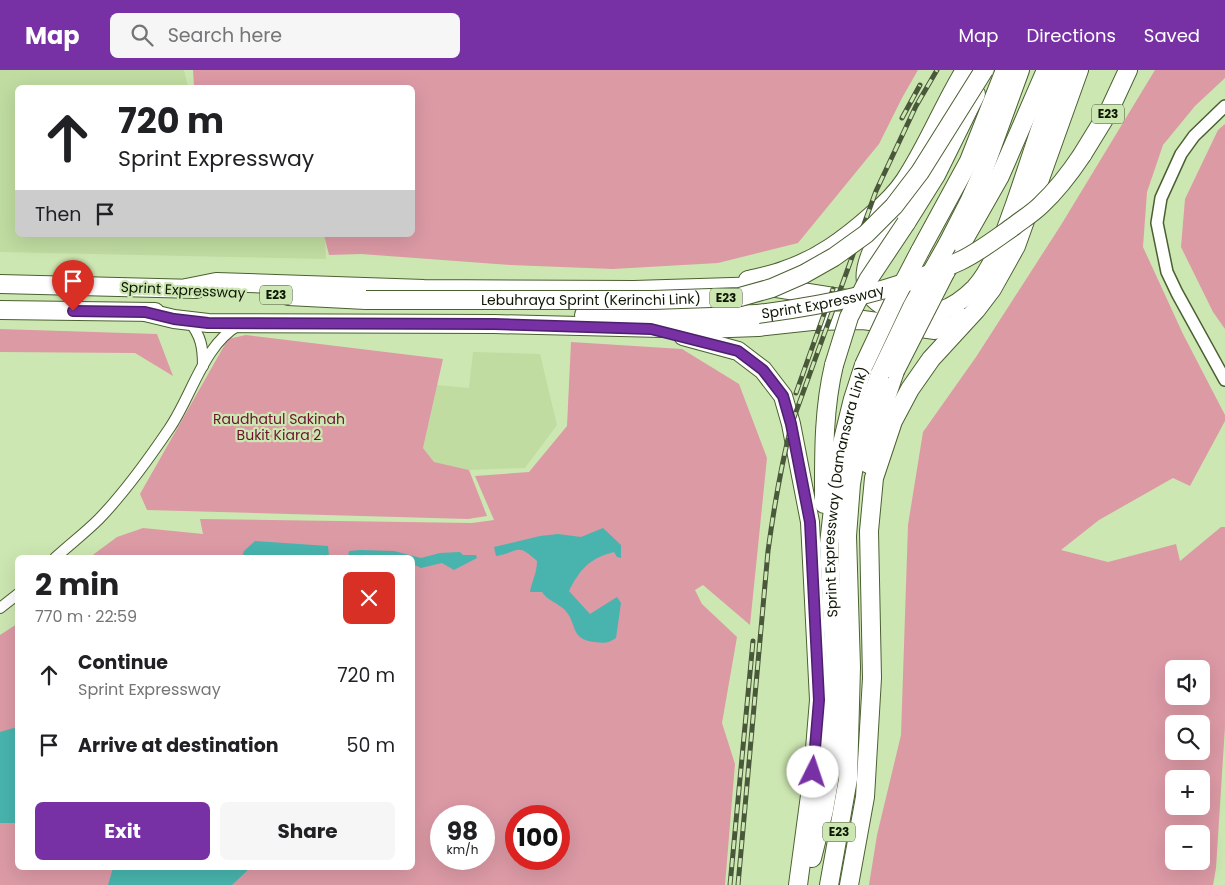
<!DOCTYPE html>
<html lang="en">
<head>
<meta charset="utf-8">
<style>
  :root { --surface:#fff; --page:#f6f6f6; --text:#202124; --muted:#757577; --accent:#7731a4 }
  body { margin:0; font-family:Poppins,sans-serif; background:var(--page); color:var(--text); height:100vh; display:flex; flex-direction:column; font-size:19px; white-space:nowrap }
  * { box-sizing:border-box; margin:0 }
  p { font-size:16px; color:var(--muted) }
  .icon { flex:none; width:28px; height:28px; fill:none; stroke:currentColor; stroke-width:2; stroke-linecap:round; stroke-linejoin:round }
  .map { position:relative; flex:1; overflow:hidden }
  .details { position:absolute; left:15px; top:485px; width:400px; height:315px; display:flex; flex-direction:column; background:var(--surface); border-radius:8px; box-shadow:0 5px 20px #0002 }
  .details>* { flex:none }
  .banner { position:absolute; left:15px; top:15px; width:400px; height:152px; border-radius:8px; box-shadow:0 5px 20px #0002; background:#fff; color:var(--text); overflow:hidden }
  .tools { position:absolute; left:1165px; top:590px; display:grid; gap:10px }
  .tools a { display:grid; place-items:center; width:45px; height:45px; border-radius:8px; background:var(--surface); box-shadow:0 5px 20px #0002; font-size:25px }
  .speed { position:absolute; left:430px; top:735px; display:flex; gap:10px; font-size:25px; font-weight:700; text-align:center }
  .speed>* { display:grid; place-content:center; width:65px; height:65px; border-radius:50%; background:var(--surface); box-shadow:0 5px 20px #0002; line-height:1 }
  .speed small { font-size:12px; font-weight:400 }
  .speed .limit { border:8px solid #d22; background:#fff; color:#111 }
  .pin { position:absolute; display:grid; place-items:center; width:42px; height:42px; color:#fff; margin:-51px -21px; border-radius:50% 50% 50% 0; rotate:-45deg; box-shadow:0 0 5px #0007 }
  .pin .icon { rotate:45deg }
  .me { position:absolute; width:55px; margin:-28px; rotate:4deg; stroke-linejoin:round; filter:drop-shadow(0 0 4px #0008) }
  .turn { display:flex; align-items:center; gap:18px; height:105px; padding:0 20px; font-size:22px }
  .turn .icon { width:65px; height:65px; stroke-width:2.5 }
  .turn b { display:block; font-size:35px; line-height:42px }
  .then { display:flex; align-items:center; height:48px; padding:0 20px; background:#0003; gap:10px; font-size:19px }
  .round { display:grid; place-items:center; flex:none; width:52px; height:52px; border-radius:8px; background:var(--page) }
  .head { display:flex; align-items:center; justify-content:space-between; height:85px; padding:0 20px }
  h1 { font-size:30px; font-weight:700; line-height:38px }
  .primary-button { display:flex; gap:10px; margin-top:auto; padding:10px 20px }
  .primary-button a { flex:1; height:58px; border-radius:8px; background:var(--accent); color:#fff; font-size:20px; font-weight:700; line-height:58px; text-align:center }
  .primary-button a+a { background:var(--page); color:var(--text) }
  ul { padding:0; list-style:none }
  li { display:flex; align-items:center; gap:15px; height:70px; padding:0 20px }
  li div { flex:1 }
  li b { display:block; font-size:19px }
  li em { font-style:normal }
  header { display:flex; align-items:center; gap:30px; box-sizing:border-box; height:70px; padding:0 25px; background:var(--accent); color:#fff }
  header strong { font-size:24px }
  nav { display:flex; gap:28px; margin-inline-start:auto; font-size:18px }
  .search { width:350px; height:45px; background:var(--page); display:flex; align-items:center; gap:12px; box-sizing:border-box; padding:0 18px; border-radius:8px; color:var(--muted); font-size:19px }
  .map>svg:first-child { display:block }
  .built { fill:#c0dca1 }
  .green { fill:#dc9aa5; fill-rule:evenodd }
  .water { fill:#48b4ad }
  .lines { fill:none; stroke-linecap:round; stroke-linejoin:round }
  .minor-casing { stroke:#4b6031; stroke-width:12 }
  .tertiary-casing { stroke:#4b6031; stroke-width:14 }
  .motorway-casing { stroke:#4b6031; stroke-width:20 }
  .minor { stroke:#fff; stroke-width:10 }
  .tertiary { stroke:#fff; stroke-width:11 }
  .motorway { stroke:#fff; stroke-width:18 }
  .rail-casing { stroke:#49583a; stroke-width:5 }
  .rail { stroke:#cde7b2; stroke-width:3; stroke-dasharray:9; stroke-linecap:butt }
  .motorway-bridge-casing { stroke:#4b6031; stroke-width:20; stroke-linecap:butt }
  .motorway-bridge { stroke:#fff; stroke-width:18 }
  .route-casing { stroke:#4d206b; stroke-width:12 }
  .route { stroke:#7731a4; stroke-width:9 }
  .labels { text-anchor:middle; stroke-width:4.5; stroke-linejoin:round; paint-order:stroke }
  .shield { fill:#cde7b2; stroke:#475538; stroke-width:1 }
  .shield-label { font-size:12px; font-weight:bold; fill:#0e1704 }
  .street-label { font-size:14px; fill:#0e1704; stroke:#cde7b2 }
  .park-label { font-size:14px; fill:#6c132e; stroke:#cde7b2 }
</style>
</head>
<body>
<header>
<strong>Map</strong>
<div class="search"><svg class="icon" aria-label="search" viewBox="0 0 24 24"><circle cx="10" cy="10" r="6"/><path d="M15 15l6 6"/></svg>Search here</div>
<nav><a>Map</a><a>Directions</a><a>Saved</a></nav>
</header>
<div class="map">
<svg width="1225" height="815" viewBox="0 0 1225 815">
  <rect width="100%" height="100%" fill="#cde7b2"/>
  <g class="built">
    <polygon points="0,0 184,0 188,17 18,18 18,165 325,165 326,189 0,182"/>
    <polygon points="473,282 540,284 557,355 525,398 469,400 434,392 423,378 437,315 469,318"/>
  </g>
  <g class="green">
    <polygon points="193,0 918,0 902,28 879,74 798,173 718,193 613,199 510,195 361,184 329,185 324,165 412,165 412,18 194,17"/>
    <path d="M1155 0H1225V8L1195 36 1163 75 1147 122 1143 177 1183 264 1225 345V351L1190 416 1173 408 1099 450 1061 480 1108 492 1176 474 1180 491 1221 457H1225V657L1216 798 1213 815H869L877 765 901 665 908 455 923 362 976 287 1061 155ZM1174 599H1201V626H1174ZM1174 654H1201V681H1174ZM1174 709H1201V736H1174ZM1174 764H1201V791H1174Z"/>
    <polygon points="1225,54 1225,259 1213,242 1181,177 1185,129 1218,60"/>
    <polygon points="0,259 157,264 173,306 135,283 0,282"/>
    <polygon points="246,265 443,289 423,378 434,392 469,400 487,446 468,449 147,440 140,424 228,269"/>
    <path d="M571 272 682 279 739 314 767 388 750 555 703 515 695 520 702 534 737 567 722 653 735 694 725 815H0V565L17 554 18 798H412V488L90 487 117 467 143 458 203 464 200 449 472 453 494 450 475 406 529 402 567 356ZM441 746H484V789H441ZM516 746H559V789H516Z"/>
  </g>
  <g class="water">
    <path d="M603 458 621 475V488L617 487 614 482C590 488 580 499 569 521L590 544 617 527 621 533 616 568C607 574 604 573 594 572 569 569 578 553 564 539 557 533 547 530 542 522H530C532 510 537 503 537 491 516 471 518 483 496 486L494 477 540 466 558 464 581 467Z"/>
    <polygon points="255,471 328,476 329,487 242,487 244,481"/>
    <polygon points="360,480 394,481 421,488 440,483 460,482 463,485 476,485 477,488 454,500 442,493 421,498 413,494 412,488 348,486 349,481"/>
    <polygon points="17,657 17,753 0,753 0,662"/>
    <polygon points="113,798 250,798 232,815 108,815"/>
  </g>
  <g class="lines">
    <g class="minor-casing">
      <g id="minor">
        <path d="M189 251C201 266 203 277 203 296"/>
        <path d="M55 488C69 475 85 463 99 449 125 422 148 390 169 359 192 326 203 275 239 255"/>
        <polyline points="0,538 18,524"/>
      </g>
    </g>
    <g class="tertiary-casing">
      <polyline id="tertiary" points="1225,36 1194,66 1181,84 1161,128 1157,153 1167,202 1177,223 1225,310"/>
    </g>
    <g class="motorway-casing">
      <g id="motorway">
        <polyline points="1082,85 1109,41 1128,0"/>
        <path d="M897 138C885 158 859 192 867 217 876 244 917 247 940 241 953 237 965 228 975 218 994 197 1004 164 1014 137 1030 91 1044 45 1061 0"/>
        <polyline points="906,153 936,105 976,24"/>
        <polyline points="947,175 970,130 984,99 1020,0"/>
        <polyline points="920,181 969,91 1005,0"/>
        <polyline points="945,203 1000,106 1046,0"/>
        <path d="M748 210C760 207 773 205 785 200 818 189 845 169 871 146 883 136 896 124 905 110 928 75 943 36 965 0"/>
        <polyline points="0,214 197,219"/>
        <polyline points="186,218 216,212 424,219 634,220 764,216 846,229"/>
        <polyline points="288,226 366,230"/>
        <polyline points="0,240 155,242"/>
        <polyline points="145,242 174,249 208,253 494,254 702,259 758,257 812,251 863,250 935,260 955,254 963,248"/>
        <polyline points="584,245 694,246 758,244"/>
        <polyline points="683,266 738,281 763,300 783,326 791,354 810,452 819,630 813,703 798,815"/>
        <polyline points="868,394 877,354 895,301"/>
        <path d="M824 434C824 387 823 341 834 295"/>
        <path id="s1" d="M812 788 824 740 831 699 835 601 829 474 839 386 853 329 864 295"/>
        <polyline points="829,815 848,709 851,597 847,466 851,414 857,378 867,341 880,304"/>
        <polyline points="849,815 865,727 872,608 869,461 874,408 893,351 910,319 931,289 976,240 992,219 1016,176 1079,0"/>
      </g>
    </g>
    <use href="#minor" class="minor"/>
    <use href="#tertiary" class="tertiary"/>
    <use href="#motorway" class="motorway"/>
    <g class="rail-casing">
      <g id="rail">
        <polyline points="902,48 920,15"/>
        <polyline points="796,323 833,219"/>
        <polyline points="730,815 753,571"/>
        <path d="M738 815 768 481C774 437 781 395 792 353L876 121 916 36 937 0"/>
      </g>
    </g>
    <use href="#rail" class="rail"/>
    <g class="motorway-bridge-casing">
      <g id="motorway-bridge">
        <path id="s2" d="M366 230H653L740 227 772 218 804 204 834 187 866 164 894 136 920 102 984 0"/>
        <path id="s3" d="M758 244C827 235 897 221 960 191 979 182 997 168 1014 156 1023 149 1033 143 1041 135 1057 120 1070 103 1082 85"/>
        <polyline points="834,295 849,247 868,210 906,153"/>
        <polyline points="864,295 895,229 920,181"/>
        <polyline points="895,301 945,203"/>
        <polyline points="880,304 913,235 947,175"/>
      </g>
    </g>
    <use href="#motorway-bridge" class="motorway-bridge"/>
  </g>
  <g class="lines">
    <g class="route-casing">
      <polyline id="route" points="73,241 145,242 174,249 208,253 494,254 651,259 738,281 763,300 783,326 791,354 810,452 819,630 813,702"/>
    </g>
    <use href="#route" class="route"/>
  </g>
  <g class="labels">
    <g class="shield">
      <rect x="1092" y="34.5" width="32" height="19" rx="4"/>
      <rect x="260" y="215.5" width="32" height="19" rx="4"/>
      <rect x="710" y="218.5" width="32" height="19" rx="4"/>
      <rect x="823" y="752.5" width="32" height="19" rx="4"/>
    </g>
    <g class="shield-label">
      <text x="1108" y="48">E23</text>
      <text x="276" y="229">E23</text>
      <text x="726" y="232">E23</text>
      <text x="839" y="766">E23</text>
    </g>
    <g class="street-label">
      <text transform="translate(183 220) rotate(3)" y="5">Sprint Expressway</text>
      <text dy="5" stroke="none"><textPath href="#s2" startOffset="225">Lebuhraya Sprint (Kerinchi Link)</textPath></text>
      <text dy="5" stroke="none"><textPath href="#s3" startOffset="66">Sprint Expressway</textPath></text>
      <text dy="5" stroke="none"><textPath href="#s1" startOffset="370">Sprint Expressway (Damansara Link)</textPath></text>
    </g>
    <g class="park-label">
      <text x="279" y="354">Raudhatul Sakinah<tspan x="279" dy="16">Bukit Kiara 2</tspan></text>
    </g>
  </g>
</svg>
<div class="tools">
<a><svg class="icon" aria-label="sound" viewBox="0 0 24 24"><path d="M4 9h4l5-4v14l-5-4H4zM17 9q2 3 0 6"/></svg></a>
<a><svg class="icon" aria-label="search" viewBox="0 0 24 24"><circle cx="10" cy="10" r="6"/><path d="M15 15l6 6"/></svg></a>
<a>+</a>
<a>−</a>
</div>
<div class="speed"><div>98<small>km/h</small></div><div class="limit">100</div></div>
<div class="pin" style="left:73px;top:241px;background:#d93025"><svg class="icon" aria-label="arrive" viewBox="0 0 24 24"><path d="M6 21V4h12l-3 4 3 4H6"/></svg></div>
<svg class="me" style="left:813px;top:702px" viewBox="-20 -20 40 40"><circle r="19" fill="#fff"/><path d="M0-13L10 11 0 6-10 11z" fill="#7731a4"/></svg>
<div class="banner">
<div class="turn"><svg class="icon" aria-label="ahead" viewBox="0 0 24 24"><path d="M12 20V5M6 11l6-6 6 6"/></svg><div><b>720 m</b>Sprint Expressway</div></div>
<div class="then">Then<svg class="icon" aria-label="arrive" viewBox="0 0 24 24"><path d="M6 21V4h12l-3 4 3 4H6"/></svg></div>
</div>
<section class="details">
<div class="head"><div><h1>2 min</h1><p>770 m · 22:59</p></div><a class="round" style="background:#d93025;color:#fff"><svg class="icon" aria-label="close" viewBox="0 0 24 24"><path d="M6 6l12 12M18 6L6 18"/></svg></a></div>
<ul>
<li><svg class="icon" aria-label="ahead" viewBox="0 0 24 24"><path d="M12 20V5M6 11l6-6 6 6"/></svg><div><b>Continue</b><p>Sprint Expressway</p></div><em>720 m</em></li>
<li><svg class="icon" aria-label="arrive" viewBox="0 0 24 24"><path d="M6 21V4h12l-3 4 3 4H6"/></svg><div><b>Arrive at destination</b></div><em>50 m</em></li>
</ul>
<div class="primary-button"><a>Exit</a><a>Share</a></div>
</section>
</div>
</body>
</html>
